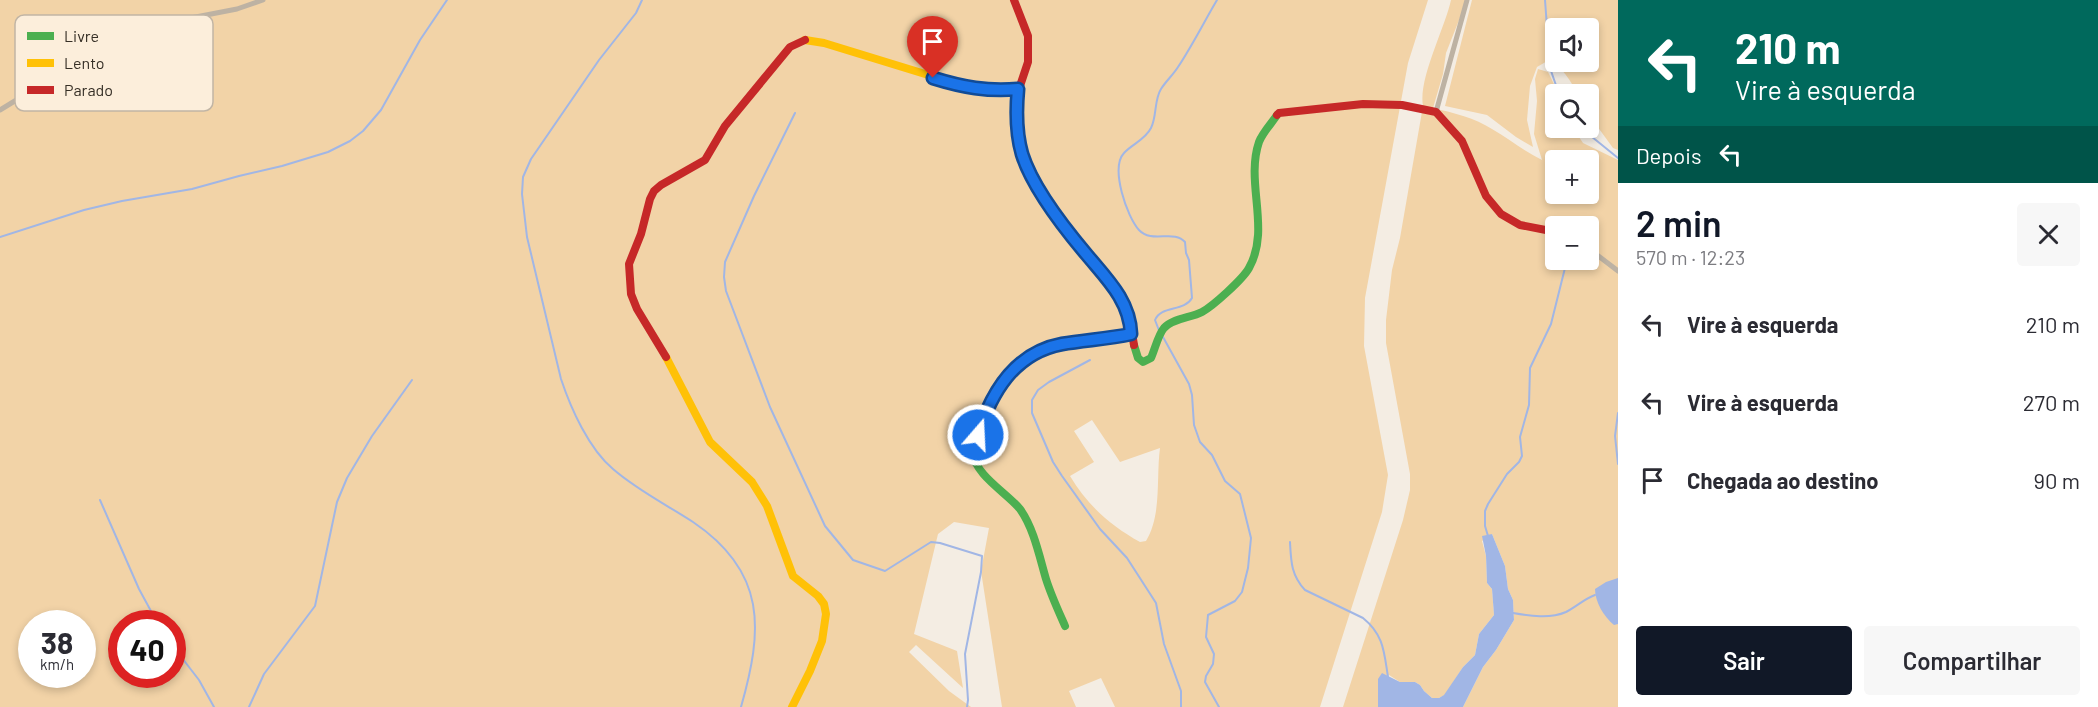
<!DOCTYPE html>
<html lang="pt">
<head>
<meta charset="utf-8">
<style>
  :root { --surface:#fff; --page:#f7f7f7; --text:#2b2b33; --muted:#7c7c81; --accent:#111827 }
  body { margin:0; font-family:Barlow,sans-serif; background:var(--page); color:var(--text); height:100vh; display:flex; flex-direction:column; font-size:22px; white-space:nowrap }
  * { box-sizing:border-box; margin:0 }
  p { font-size:20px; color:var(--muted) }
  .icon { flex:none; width:33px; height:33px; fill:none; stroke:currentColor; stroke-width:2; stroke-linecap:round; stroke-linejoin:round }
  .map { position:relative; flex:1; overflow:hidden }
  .panel { display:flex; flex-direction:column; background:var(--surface); width:480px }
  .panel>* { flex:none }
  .banner { background:#00695c; color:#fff; overflow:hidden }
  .buttons { position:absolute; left:1545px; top:18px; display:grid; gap:12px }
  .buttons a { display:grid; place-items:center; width:54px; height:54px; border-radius:6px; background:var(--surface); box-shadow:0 3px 9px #0003; font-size:30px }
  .speed { position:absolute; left:18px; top:610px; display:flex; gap:12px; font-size:30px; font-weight:700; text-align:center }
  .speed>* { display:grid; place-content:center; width:78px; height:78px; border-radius:50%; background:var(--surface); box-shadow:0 3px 9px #0003; line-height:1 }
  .speed small { font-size:15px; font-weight:400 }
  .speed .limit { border:9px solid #d22; background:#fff; color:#111 }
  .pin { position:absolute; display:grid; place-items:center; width:51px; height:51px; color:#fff; margin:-62px -26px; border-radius:50% 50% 50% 0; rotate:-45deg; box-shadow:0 0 6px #0007 }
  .pin .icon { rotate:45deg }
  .me { position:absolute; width:66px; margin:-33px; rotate:19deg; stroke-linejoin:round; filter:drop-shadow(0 0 4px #0008) }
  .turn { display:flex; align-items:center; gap:21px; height:126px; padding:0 18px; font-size:27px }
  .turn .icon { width:78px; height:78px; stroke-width:2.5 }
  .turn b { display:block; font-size:42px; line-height:51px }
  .then { display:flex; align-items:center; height:57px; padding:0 18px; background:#0003; gap:12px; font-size:22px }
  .round { display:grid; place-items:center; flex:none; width:63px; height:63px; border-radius:6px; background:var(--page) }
  .headline { display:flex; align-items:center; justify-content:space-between; height:102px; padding:0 18px }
  h1 { font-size:36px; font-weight:600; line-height:45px; color:var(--accent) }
  .action { display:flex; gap:12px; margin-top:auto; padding:12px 18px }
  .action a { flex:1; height:69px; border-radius:6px; background:var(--accent); color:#fff; font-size:24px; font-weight:600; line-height:69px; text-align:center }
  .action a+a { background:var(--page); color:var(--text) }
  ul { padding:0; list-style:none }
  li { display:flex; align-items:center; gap:18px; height:78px; padding:0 18px }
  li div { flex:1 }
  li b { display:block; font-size:22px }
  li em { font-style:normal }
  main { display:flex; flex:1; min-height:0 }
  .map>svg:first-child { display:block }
  .green { fill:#f2d3a7; fill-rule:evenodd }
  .water { fill:#a1b6e5 }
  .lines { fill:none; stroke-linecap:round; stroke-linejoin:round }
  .stream { stroke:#a1b6e5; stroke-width:2 }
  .street { stroke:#bdb2a3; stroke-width:5 }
  .fast { stroke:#4caf50; stroke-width:8 }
  .slow { stroke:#ffc107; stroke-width:8 }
  .jam { stroke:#c62828; stroke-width:8 }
  .route-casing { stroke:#114b97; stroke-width:15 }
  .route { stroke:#1a73e8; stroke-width:10 }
  .key { fill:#fceedb; stroke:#c1b5a5; stroke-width:1.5 }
  .key-label { font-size:16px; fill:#362f26 }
</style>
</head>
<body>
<main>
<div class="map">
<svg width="1618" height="707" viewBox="0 0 1618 707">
  <rect width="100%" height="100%" fill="#f4ede3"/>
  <g class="green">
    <path d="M0 0H1428L1408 63 1365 298 1364 346 1388 475 1382 512 1320 707H1115L1101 678 1069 691 1076 707H1002L981 571 989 528 954 522 938 534 914 634 957 651 963 688 916 645 909 652 949 691 971 707H0ZM1092 420 1120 462 1160 448C1156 477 1162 515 1146 541L1140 542C1111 526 1087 505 1070 476L1094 462 1074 431ZM32 624H82V675H32ZM122 624H172V675H122Z"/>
    <path d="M1451 0H1467L1446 53 1443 74 1433 108C1454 113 1475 118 1492 129 1509 139 1524 151 1542 160L1534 134 1537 101 1535 79 1538 69 1548 72 1559 94H1556V128H1573L1583 143 1618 160V707H1463L1483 667 1496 650 1514 620 1513 600 1508 589 1505 566 1492 534 1482 541 1486 556 1487 583 1492 589 1494 615 1479 634 1475 655 1463 667 1445 695 1439 698H1432L1424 691 1420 685 1415 682H1400L1389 675 1378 687V707H1343L1403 520 1410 490V474L1386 343V320L1392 270 1400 238 1423 106C1418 79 1445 28 1451 0ZM1556 160H1588V194H1556ZM1556 226H1588V260H1556Z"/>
    <path d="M1472 0H1618V150L1613 148 1589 115 1588 94H1578C1571 82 1562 66 1549 60L1537 67 1530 86 1527 120 1533 147 1516 137 1487 115 1445 106ZM1556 28H1588V62H1556Z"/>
  </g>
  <g class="water">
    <polygon points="1492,534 1505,566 1508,589 1513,600 1514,620 1496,650 1483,667 1463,707 1378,707 1378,679 1382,673 1400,682 1415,682 1420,685 1424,691 1432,698 1439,698 1444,695 1463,667 1475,655 1479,634 1494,615 1492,589 1487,583 1486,556 1482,536"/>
    <path d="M1618 578V624L1614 625C1604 617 1595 602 1595 589L1606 582Z"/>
  </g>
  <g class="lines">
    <g class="stream">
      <path d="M642 0 636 13 599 60 531 159 523 177 522 194 527 237 561 379C571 409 589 449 613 469 637 490 667 505 693 522 767 572 763 630 741 707"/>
      <polyline points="1545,0 1550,68 1559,94"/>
      <polyline points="795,113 754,196 725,262 724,277 726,291 770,407 825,526 853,560 885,571 931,542 940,543 982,556 981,572 965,654 968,700 967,707"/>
      <polyline points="1581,128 1618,158"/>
      <polyline points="0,237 84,210 122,201 192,189 239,176 282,166 328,152 350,141 363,131 381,110 420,40 447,0"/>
      <path d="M1160 333 1155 320C1161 305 1184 312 1192 298L1189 260 1186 253 1185 242C1174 229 1152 244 1139 230 1127 217 1110 168 1124 153 1132 144 1145 140 1151 128 1157 116 1154 100 1161 89 1166 81 1173 75 1178 67 1192 46 1204 22 1217 0"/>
      <polyline points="1163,337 1189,384 1192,395 1194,425 1200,442 1212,455 1225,481 1240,494 1251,538 1248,568 1242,592 1235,601 1208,615 1206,637 1214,654 1213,664 1206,676 1205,682 1219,707"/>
      <polyline points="1090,360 1049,382 1038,390 1032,400 1032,413 1053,462 1062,476 1100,529 1127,558 1156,603 1164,644 1181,691 1181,707"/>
      <polyline points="1618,413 1615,436 1618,464"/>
      <polyline points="100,500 139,589 158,624"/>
      <polyline points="1488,536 1485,526 1485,511 1488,504 1507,474 1519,462 1522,456 1520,437 1529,405 1530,368 1551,324 1567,260"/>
      <path d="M1290 542C1291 561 1291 575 1305 590L1363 618C1384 635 1384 652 1388 677"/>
      <path d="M1513 613C1530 616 1550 619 1566 612 1576 607 1584 599 1595 595"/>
      <polyline points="172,645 199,680 214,707"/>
      <polyline points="249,707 264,674 315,606 337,502 347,478 372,436 412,380"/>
    </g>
    <g class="street">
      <polyline points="0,110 106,45 137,32 170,22 237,9 263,0"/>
      <polyline points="1436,112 1467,0"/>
      <polyline points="1588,248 1618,271"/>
    </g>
    <g class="fast">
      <path d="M1134 345 1138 358 1143 362 1151 358C1155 349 1158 335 1164 328 1173 318 1191 318 1202 312 1213 306 1243 279 1249 268 1271 229 1245 183 1259 142 1263 132 1272 123 1277 115"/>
      <path d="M1001 385C992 398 971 438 973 453 975 475 1007 493 1020 509 1034 529 1039 555 1046 579 1051 595 1058 610 1065 626"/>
    </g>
    <g class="slow">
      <polyline points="805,40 824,43 974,89 996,91 1019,89"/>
      <polyline points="666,357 710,442 752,482 767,506 793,576 818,596 824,604 826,614 822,641 810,671 792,707"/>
      <path d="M1001 385C1041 335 1076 347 1131 334"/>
    </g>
    <g class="jam">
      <polyline points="1014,0 1028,36 1028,62 1019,89 1016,109 1022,153 1044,194 1074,239 1122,300 1129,315 1134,345"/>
      <polyline points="1277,115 1279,113 1363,104 1402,105 1436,112 1462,141 1486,196 1501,214 1520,225 1556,232"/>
      <polyline points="666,357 637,309 631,294 629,264 641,234 650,199 654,191 661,185 705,160 725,126 790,47 805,40"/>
    </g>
  </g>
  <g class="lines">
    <g class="route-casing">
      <path id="route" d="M933 78C962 87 988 92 1018 89 1016 110 1016 133 1022 154 1032 186 1065 229 1087 255 1107 279 1130 301 1131 334 1108 339 1085 340 1062 344 1014 353 991 393 978 435"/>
    </g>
    <use href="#route" class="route"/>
  </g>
  <rect x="15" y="15" width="198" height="96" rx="9" class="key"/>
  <rect x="27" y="32" width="27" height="8" fill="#4caf50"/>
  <rect x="27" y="59" width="27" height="8" fill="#ffc107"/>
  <rect x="27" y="86" width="27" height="8" fill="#c62828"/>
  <g class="key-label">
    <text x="64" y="42">Livre</text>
    <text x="64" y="69">Lento</text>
    <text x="64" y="96">Parado</text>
  </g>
</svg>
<div class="buttons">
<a><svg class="icon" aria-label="sound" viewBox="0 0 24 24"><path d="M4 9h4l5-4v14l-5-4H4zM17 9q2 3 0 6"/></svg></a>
<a><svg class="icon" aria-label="search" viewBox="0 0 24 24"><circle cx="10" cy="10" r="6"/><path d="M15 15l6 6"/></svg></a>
<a>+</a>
<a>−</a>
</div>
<div class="speed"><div>38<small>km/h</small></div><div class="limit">40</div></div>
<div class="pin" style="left:933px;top:78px;background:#d93025"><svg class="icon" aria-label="arrive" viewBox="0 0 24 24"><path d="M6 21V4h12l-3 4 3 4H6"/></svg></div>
<svg class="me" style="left:978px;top:435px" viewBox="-20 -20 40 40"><circle r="17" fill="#1a73e8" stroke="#fff" stroke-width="3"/><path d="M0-11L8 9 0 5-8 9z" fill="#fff"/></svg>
</div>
<section class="panel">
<div class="banner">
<div class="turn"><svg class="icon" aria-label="left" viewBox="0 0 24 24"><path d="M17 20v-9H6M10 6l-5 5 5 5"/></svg><div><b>210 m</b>Vire à esquerda</div></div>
<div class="then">Depois<svg class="icon" aria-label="left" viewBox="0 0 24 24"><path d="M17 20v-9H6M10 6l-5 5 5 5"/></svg></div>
</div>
<div class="headline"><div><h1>2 min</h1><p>570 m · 12:23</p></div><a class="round"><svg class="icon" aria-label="close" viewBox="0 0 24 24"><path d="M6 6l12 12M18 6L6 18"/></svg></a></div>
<ul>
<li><svg class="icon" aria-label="left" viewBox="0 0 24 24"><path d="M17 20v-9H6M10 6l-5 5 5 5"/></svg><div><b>Vire à esquerda</b></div><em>210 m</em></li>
<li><svg class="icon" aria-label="left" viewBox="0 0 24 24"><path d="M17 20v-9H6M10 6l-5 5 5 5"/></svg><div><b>Vire à esquerda</b></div><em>270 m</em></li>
<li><svg class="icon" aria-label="arrive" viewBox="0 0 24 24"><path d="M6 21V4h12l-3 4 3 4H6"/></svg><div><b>Chegada ao destino</b></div><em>90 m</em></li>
</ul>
<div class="action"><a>Sair</a><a>Compartilhar</a></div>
</section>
</main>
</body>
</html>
